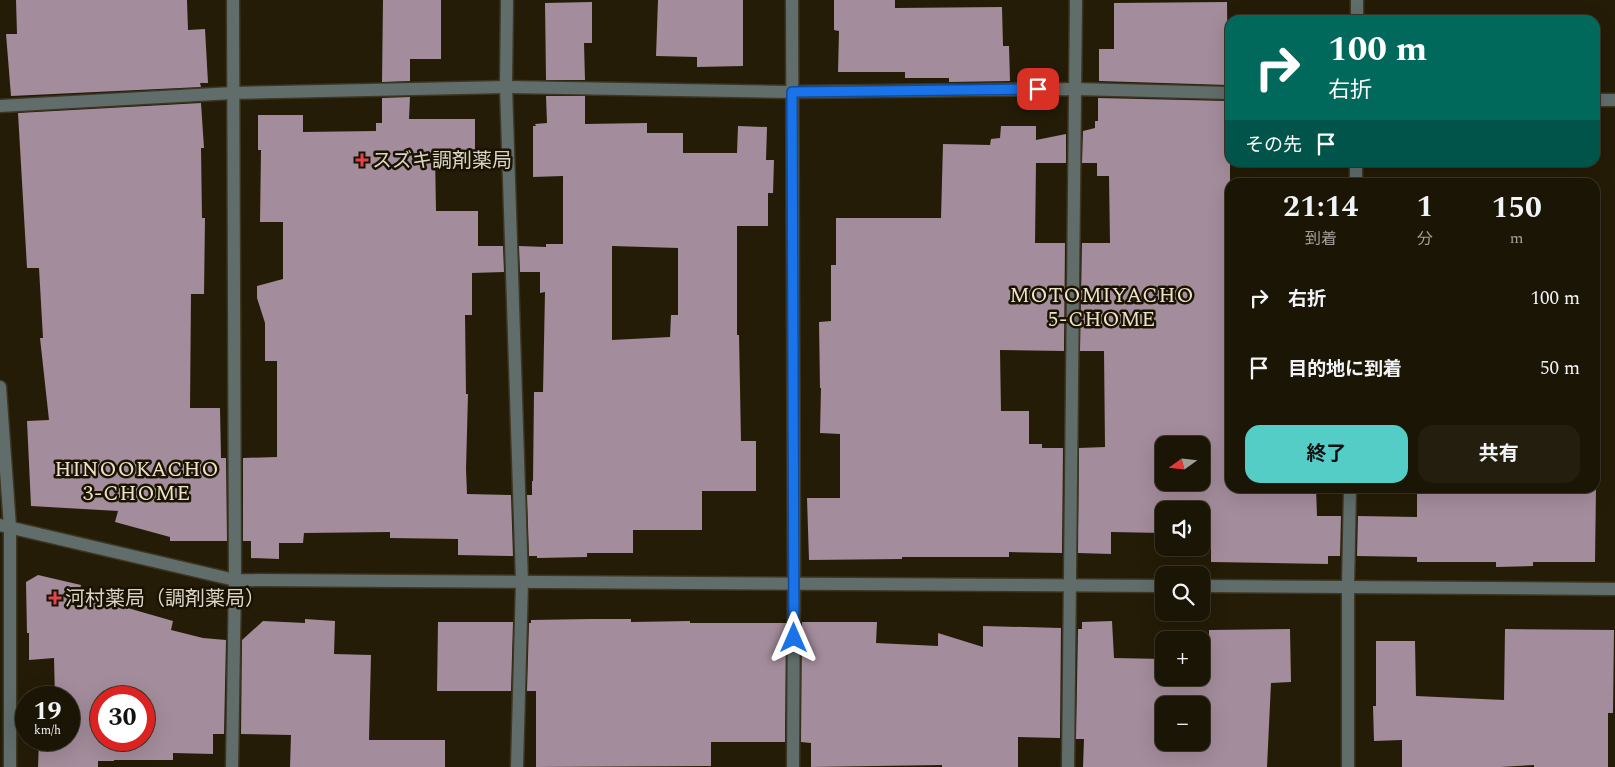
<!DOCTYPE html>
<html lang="ja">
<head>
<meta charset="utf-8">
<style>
  :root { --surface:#1b1505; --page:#241e0f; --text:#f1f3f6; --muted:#a09f9a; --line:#393427; --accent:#54cdc7 }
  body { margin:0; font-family:Spectral,"Noto Sans JP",serif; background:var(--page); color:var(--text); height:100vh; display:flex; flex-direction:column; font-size:19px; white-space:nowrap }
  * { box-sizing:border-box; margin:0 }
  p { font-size:16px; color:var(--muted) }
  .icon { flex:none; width:28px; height:28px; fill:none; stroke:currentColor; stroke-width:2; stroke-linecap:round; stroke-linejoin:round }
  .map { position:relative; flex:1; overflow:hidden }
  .details { position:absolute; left:1225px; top:178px; width:375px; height:315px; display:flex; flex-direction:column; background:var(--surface); border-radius:15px; box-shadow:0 5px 20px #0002,0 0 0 1px var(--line) }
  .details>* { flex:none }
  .banner { position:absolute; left:1225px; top:15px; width:375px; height:152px; border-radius:15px; box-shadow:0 5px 20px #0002,0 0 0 1px var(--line); background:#00695c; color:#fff; overflow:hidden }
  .needle { width:32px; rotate:255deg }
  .tools { position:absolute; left:1155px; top:436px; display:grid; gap:10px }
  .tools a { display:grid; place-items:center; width:55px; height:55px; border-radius:10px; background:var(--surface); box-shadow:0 5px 20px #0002,0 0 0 1px var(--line); font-size:25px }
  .speed { position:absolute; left:15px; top:686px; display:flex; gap:10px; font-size:25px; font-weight:700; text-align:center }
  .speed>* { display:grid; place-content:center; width:65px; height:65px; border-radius:50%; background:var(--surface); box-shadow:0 5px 20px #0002,0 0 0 1px var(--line); line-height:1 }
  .speed small { font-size:12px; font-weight:400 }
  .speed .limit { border:8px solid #d22; background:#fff; color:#111 }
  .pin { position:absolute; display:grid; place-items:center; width:42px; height:42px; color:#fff; margin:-21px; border-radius:10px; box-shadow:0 2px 8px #0006 }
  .me { position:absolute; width:55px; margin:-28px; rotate:0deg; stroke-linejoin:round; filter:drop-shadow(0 0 4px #0008) }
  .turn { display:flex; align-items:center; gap:18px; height:105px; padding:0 20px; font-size:22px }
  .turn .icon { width:65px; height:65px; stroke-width:2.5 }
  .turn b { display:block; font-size:35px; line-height:42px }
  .then { display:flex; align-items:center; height:48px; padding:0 20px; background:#0003; gap:10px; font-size:19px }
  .eta { display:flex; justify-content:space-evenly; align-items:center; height:85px; text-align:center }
  .eta b { font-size:30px; font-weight:700; line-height:35px }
  .button { display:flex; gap:10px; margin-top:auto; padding:10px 20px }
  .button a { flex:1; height:58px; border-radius:15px; background:var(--accent); color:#111; font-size:20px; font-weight:700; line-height:58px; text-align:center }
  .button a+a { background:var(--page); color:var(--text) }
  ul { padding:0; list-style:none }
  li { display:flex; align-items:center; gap:15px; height:70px; padding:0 20px }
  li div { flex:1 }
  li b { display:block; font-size:19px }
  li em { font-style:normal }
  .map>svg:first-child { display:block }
  .building { fill:#a38c9b; fill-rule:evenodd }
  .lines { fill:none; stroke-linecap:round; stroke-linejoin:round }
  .minor-casing { stroke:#3d3622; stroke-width:15 }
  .minor { stroke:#606d6b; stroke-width:12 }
  .route-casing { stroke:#114b97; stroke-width:12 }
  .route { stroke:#1a73e8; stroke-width:9 }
  .health-dot { fill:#e0444e; stroke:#1a1301; stroke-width:2 }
  .labels { text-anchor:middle; stroke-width:5; stroke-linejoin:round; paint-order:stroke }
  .poi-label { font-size:20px; fill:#dad5c8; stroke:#1a1301; text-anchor:start }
  .neighbourhood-label { font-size:21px; letter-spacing:1px; fill:#ece2c8; stroke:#1a1301 }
</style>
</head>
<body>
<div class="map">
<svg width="1615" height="767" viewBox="0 0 1615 767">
  <rect width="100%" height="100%" fill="#241c07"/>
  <g class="building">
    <polygon points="16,0 187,0 188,30 205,29 208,83 200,83 201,87 11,96 6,34 17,34"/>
    <polygon points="383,0 441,0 441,59 410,59 410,81 382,82"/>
    <polygon points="658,0 743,0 743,66 697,67 697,57 656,56"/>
    <polygon points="834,0 895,0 895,8 1002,7 1003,46 1009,46 1010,81 949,82 949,78 905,78 905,72 838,72 839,31 834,30"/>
    <polygon points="592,2 592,43 584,43 585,80 546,80 545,3"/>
    <polygon points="1227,2 1228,85 1099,81 1099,49 1114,49 1114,3"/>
    <path d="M546 96H585V124L647 123V133H683V153H737L738 126 767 127 766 160H774L773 193H768V226H737V335H739L741 441H756V491H702V530H633V553H587V557L537 558V556H529L527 495H532V481H533L534 392H543L545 292 540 293V272H520L519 246 546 247V244H563V176L533 177V126H536L535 124 547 123ZM612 246 678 248V315H671L670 337 612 340Z"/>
    <polygon points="410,97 409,119 475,119 475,154 435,154 436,211 478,211 478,246 503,246 504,272 472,273 472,315 465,315 466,394 468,394 466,469 467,494 511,495 513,556 458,555 458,539 390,538 390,532 304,533 303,543 279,543 279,559 251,558 251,541 243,541 243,458 277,457 277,361 265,361 265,323 257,298 257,286 283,279 283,222 260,222 261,150 258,150 258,115 303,115 303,132 376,131 376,123 382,123 382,98"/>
    <path d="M1098 98 1228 101V120H1230V488H1316L1317 516H1341L1340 556H1328V564L1211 562V534H1201V510H1164V533L1111 532V554L1078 553 1079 448 1105 447 1104 351H1080L1082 243H1110L1109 176H1097V163H1082L1083 131 1095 128V121H1098ZM1164 445H1201V482H1164Z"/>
    <polygon points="201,103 204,148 201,148 202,218 205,218 204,294 191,294 190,408 220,408 221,458 226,458 227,541 170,541 170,537 115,522 118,511 31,506 27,421 49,420 40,338 43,338 39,268 27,268 18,113"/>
    <polygon points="1001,126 1036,126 1036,140 1066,134 1066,163 1036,163 1035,243 1065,243 1064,351 1000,350 1001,411 1029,411 1029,444 1042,444 1042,448 1063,448 1062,553 1009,552 1009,557 902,557 902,559 809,560 807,498 840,498 840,434 820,433 821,388 820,388 819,322 831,321 831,265 836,265 836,218 941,218 943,144 990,145 991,139 1000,138"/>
    <polygon points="1417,488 1596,488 1595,562 1533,562 1533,566 1496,567 1496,562 1417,562 1417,557 1357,556 1358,516 1417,517"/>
    <path d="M38 575 81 585 79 594 173 621 171 630 203 638 226 640 224 734H213V754L173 753V760H114V761H98V767H38L39 740H69V698H55L54 658 29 660V633H27L26 582ZM101 698H144V740H101Z"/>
    <polygon points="305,619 335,621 334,654 371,655 369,740 445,740 445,767 290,767 291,735 241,734 242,640 263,621 305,623"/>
    <polygon points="590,619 631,619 631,622 690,621 690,623 786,623 785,742 711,742 711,766 536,767 536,691 527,691 529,623 531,623 531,620"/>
    <path d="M1112 621 1114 658 1164 659V678H1201V660H1209V630L1290 629 1291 682 1271 683 1267 767H1083L1084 739H1076L1078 629H1082V622ZM1164 705H1201V742H1164Z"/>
    <polygon points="438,622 513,622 511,691 437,691"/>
    <polygon points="802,622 877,622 876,643 938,646 938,633 983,647 983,626 1061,628 1060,738 1018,737 1018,767 942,767 942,765 811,767 811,743 801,742"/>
    <polygon points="1505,629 1614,630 1613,713 1608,713 1608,767 1534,767 1534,765 1500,767 1402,767 1402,740 1374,741 1373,706 1376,706 1376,641 1415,641 1416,696 1504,700"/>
  </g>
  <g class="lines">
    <g class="minor-casing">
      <g id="minor">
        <polyline points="507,0 506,87 522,582 517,767"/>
        <polyline points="792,0 794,583 793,767"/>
        <polyline points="1357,20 1357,0"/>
        <polyline points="1595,100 1615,100"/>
        <polyline points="0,106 233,93 506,87 792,92 1076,89 1230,93"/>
        <polyline points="1356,182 1356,162"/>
        <polyline points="0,387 10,527 10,767"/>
        <polyline points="0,525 235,580 1164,586"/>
        <polyline points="1201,586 1615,589"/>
        <polyline points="232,767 235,580 233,0"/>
        <polyline points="1068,767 1076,0"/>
        <polyline points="1348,767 1348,587 1350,488"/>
      </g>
    </g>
    <use href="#minor" class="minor"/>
  </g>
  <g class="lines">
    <g class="route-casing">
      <polyline id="route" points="794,638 792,92 1038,89"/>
    </g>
    <use href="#route" class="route"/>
  </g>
  <g class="health-dot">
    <path d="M359.5 152.5h5v5h5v5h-5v5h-5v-5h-5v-5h5z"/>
    <path d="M52.5 590.5h5v5h5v5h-5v5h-5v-5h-5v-5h5z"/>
  </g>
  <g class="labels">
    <g class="poi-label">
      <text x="372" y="167">スズキ調剤薬局</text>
      <text x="65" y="605">河村薬局（調剤薬局）</text>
    </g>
    <g class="neighbourhood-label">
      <text x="1102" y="302">MOTOMIYACHO<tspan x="1102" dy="24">5-CHOME</tspan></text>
      <text x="137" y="476">HINOOKACHO<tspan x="137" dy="24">3-CHOME</tspan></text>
    </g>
  </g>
</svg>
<div class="tools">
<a><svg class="needle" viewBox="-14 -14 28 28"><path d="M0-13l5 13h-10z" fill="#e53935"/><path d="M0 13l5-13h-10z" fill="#a09f9a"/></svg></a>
<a><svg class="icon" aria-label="sound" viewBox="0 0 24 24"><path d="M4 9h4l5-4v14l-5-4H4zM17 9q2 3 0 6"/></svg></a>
<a><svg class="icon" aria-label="search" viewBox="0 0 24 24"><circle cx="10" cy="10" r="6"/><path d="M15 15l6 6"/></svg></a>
<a>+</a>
<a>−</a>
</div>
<div class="speed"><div>19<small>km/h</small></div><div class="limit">30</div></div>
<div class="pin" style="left:1038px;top:89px;background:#d93025"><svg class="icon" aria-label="arrive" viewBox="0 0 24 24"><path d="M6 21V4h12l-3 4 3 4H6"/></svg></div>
<svg class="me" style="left:794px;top:638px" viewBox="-20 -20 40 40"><path d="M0-17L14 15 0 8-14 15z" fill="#1a73e8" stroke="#fff" stroke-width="4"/></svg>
<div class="banner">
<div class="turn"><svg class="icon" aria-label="right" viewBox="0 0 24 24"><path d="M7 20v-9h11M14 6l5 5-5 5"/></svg><div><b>100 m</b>右折</div></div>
<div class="then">その先<svg class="icon" aria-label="arrive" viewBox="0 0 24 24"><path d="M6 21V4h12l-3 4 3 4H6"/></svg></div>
</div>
<section class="details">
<div class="eta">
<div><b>21:14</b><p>到着</p></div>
<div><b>1</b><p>分</p></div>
<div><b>150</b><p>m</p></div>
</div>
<ul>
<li><svg class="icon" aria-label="right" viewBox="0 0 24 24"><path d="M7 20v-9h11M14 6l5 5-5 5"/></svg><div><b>右折</b></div><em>100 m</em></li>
<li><svg class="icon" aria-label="arrive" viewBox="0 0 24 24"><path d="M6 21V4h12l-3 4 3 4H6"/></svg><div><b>目的地に到着</b></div><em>50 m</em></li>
</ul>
<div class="button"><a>終了</a><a>共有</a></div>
</section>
</div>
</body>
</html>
